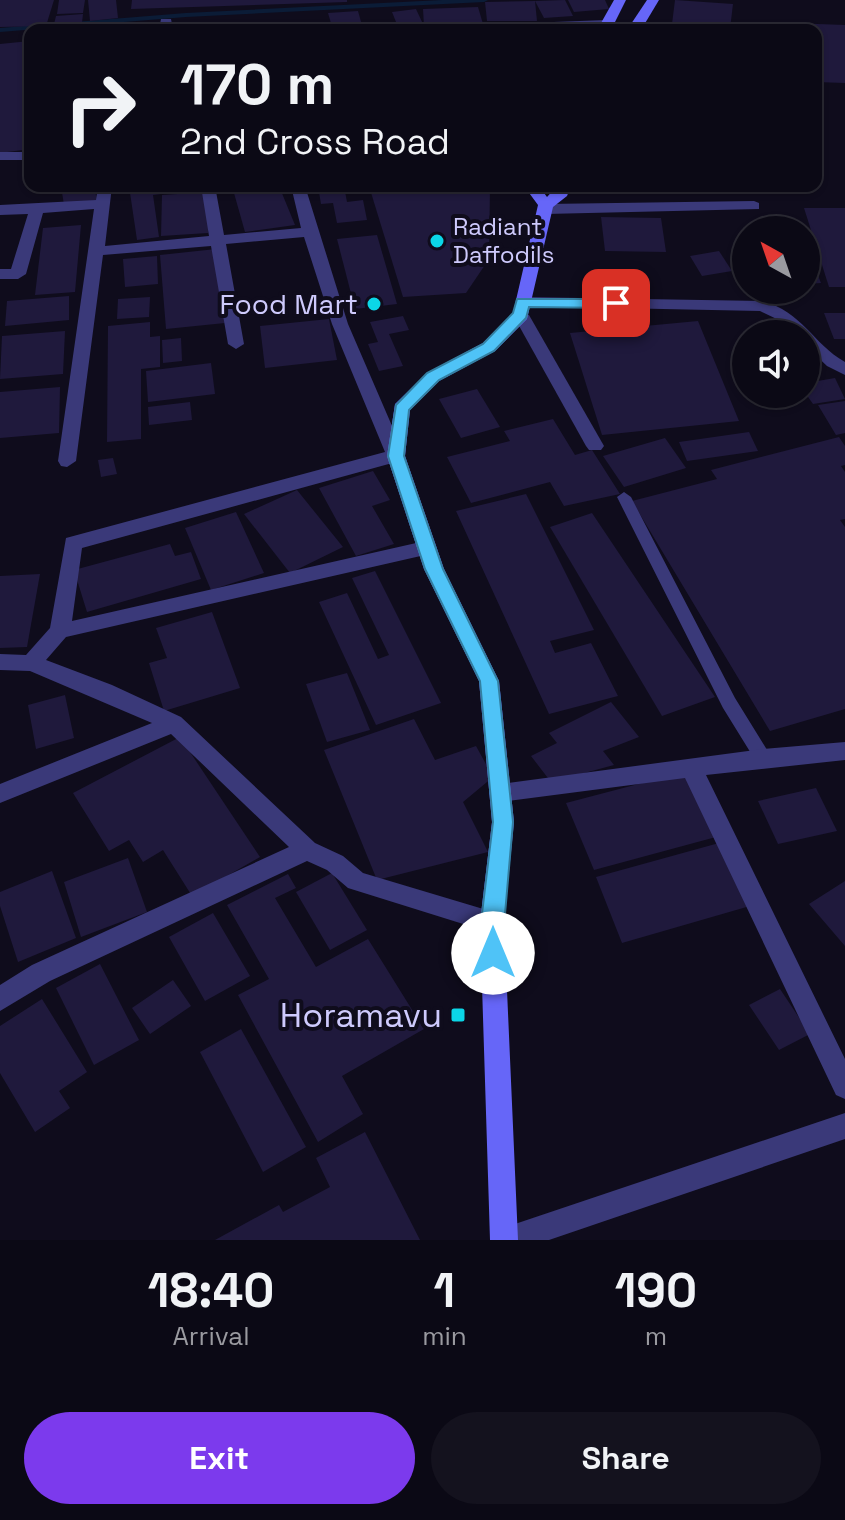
<!DOCTYPE html>
<html lang="en">
<head>
<meta charset="utf-8">
<style>
  :root { --surface:#0b0915; --page:#14121e; --text:#f1f3f6; --muted:#9a9aa0; --line:#2b2a34; --accent:#7c3aed }
  body { margin:0; font-family:"Space Grotesk",sans-serif; background:var(--page); color:var(--text); height:100vh; display:flex; flex-direction:column; font-size:30px; white-space:nowrap }
  * { box-sizing:border-box; margin:0 }
  p { font-size:26px; color:var(--muted) }
  .icon { flex:none; width:44px; height:44px; fill:none; stroke:currentColor; stroke-width:2; stroke-linecap:round; stroke-linejoin:round }
  .map { position:relative; height:1240px; overflow:hidden }
  .details { display:flex; flex-direction:column; background:var(--surface); flex:1 }
  .details>* { flex:none }
  .hud { position:absolute; left:24px; top:24px; width:798px; height:168px; border-radius:16px; box-shadow:0 2px 6px #0004,0 0 0 2px var(--line); background:#0b0915; color:var(--text); overflow:hidden }
  .needle { width:52px; rotate:320deg }
  .tools { position:absolute; left:732px; top:216px; display:grid; gap:16px }
  .tools a { display:grid; place-items:center; width:88px; height:88px; border-radius:50%; background:var(--surface); box-shadow:0 2px 6px #0004,0 0 0 2px var(--line); font-size:40px }
  .pin { position:absolute; display:grid; place-items:center; width:68px; height:68px; color:#fff; margin:-34px; border-radius:16px; box-shadow:0 4px 12px #0006 }
  .me { position:absolute; width:88px; margin:-44px; rotate:0deg; stroke-linejoin:round; filter:drop-shadow(0 0 6px #0008) }
  .turn { display:flex; align-items:center; gap:28px; height:168px; padding:0 24px; font-size:36px }
  .turn .icon { width:104px; height:104px; stroke-width:2.5 }
  .turn b { display:block; font-size:56px; line-height:68px }
  .eta { display:flex; justify-content:space-evenly; align-items:center; height:136px; text-align:center }
  .eta b { font-size:48px; font-weight:800; line-height:56px }
  .button { display:flex; gap:16px; margin-top:auto; padding:16px 24px }
  .button a { flex:1; height:92px; border-radius:48px; background:var(--accent); color:#fff; font-size:32px; font-weight:800; line-height:92px; text-align:center }
  .button a+a { background:var(--page); color:var(--text) }
  .map>svg:first-child { display:block }
  .lines { fill:none; stroke-linecap:round; stroke-linejoin:round }
  .stream { fill:#0b1c37; fill-rule:evenodd }
  .building { fill:#1f193c }
  .lane { fill:#3a3979; fill-rule:evenodd }
  .street { fill:#3a3979; fill-rule:evenodd }
  .secondary { fill:#6666f8; fill-rule:evenodd }
  .route { fill:#4fc3f7; stroke:#337fa1; stroke-width:2 }
  .poi-dot { fill:#0bd6e7; stroke:#0f0c1c; stroke-width:3 }
  .labels { text-anchor:middle; stroke-width:8; stroke-linejoin:round; paint-order:stroke }
  .far-poi-label { font-size:24px; fill:#cecafc; stroke:#0f0c1c; text-anchor:start }
  .poi-label { font-size:28px; fill:#cecafc; stroke:#0f0c1c; text-anchor:end }
  .near-poi-label { font-size:34px; fill:#cecafc; stroke:#0f0c1c; text-anchor:end }
</style>
</head>
<body>
<div class="map">
<svg width="845" height="1240" viewBox="0 0 845 1240">
  <rect width="100%" height="100%" fill="#0f0c1c"/>
  <g class="lines">
    <polygon class="stream" points="442,0 488,0 484,2 186,17 0,32 0,28 186,13"/>
  </g>
  <g class="building">
    <polygon points="0,0 54,0 46,26 0,27"/>
    <polygon points="59,0 85,0 83,13 57,14"/>
    <polygon points="88,0 116,0 118,18 90,21"/>
    <polygon points="132,0 347,0 347,2 131,9"/>
    <polygon points="565,0 573,16 544,18 535,1"/>
    <polygon points="568,0 605,0 609,9 574,12"/>
    <polygon points="675,0 733,4 730,29 672,24"/>
    <polygon points="535,1 537,21 487,21 485,2"/>
    <polygon points="478,7 483,24 424,26 423,9"/>
    <polygon points="416,9 423,24 398,27 392,12"/>
    <polygon points="358,11 363,29 333,30 328,13"/>
    <polygon points="83,14 82,23 54,24 56,16"/>
    <polygon points="763,22 845,25 845,83 816,82 816,30 764,30"/>
    <polygon points="30,41 30,149 0,153 0,44"/>
    <polygon points="61,186 94,186 97,200 64,205"/>
    <polygon points="129,186 199,186 200,189 153,195 159,237 137,240"/>
    <polygon points="232,186 279,186 295,225 245,232"/>
    <polygon points="318,186 344,186 347,202 363,200 367,220 337,223 333,203 321,204"/>
    <polygon points="369,186 490,186 489,259 466,293 403,297"/>
    <polygon points="208,192 208,233 161,236 162,195"/>
    <polygon points="804,208 845,208 845,287 829,287"/>
    <polygon points="601,217 661,218 666,252 605,251"/>
    <polygon points="81,225 75,292 35,295 43,228"/>
    <polygon points="377,235 397,304 355,309 337,239"/>
    <polygon points="806,246 821,283 806,284"/>
    <polygon points="216,249 225,323 166,329 160,255"/>
    <polygon points="719,251 732,271 702,276 690,256"/>
    <polygon points="157,256 158,284 125,287 123,259"/>
    <polygon points="69,296 69,320 5,326 7,301"/>
    <polygon points="150,297 149,317 117,319 118,299"/>
    <polygon points="824,313 845,313 845,339 834,339"/>
    <polygon points="403,316 409,330 389,334 403,366 379,371 368,344 378,342 370,322"/>
    <polygon points="329,319 337,360 265,368 260,326"/>
    <polygon points="698,321 739,421 602,435 570,333"/>
    <polygon points="150,322 150,337 160,336 160,367 141,369 141,439 107,442 108,326"/>
    <polygon points="65,331 63,374 0,379 2,336"/>
    <polygon points="181,338 182,361 163,363 162,340"/>
    <polygon points="211,363 215,394 148,402 146,371"/>
    <polygon points="835,378 845,399 813,404 806,394 806,383"/>
    <polygon points="60,387 59,433 0,438 0,392"/>
    <polygon points="477,389 500,427 461,438 439,399"/>
    <polygon points="845,401 845,433 836,435 818,405"/>
    <polygon points="190,402 192,420 149,425 148,407"/>
    <polygon points="553,419 575,455 592,450 620,494 564,506 550,482 471,503 447,457 510,441 504,431"/>
    <polygon points="749,432 758,451 687,461 679,442"/>
    <polygon points="839,437 845,446 845,465 841,466 845,472 845,519 840,520 845,527 845,709 770,731 632,501 717,479 711,470"/>
    <polygon points="665,438 686,468 624,487 603,456"/>
    <polygon points="113,458 117,474 101,477 98,460"/>
    <polygon points="373,471 390,500 372,506 394,544 356,556 319,488"/>
    <polygon points="297,490 343,547 290,573 244,514"/>
    <polygon points="526,494 594,630 550,641 555,653 591,643 618,696 549,714 456,511"/>
    <polygon points="236,512 264,573 211,590 185,528"/>
    <polygon points="592,513 715,697 662,716 550,527"/>
    <polygon points="170,544 175,556 191,552 201,579 87,612 74,570"/>
    <polygon points="375,571 441,703 376,725 319,602 347,593 378,659 389,655 352,578"/>
    <polygon points="40,574 27,647 0,648 0,576"/>
    <polygon points="212,612 240,688 164,711 149,663 167,658 156,628"/>
    <polygon points="347,673 370,730 327,742 306,684"/>
    <polygon points="65,695 74,738 36,749 28,705"/>
    <polygon points="611,702 639,737 603,751 614,765 551,782 531,756 557,743 549,733"/>
    <polygon points="414,719 435,760 476,746 493,777 463,802 488,852 377,880 324,750"/>
    <polygon points="180,737 260,857 192,896 163,850 143,862 129,840 109,851 73,793"/>
    <polygon points="684,772 716,837 594,870 566,803"/>
    <polygon points="816,788 837,831 778,844 758,801"/>
    <polygon points="719,843 750,906 622,943 596,877"/>
    <polygon points="128,858 147,912 81,937 64,882"/>
    <polygon points="52,871 76,938 18,962 0,906 0,892"/>
    <polygon points="332,873 367,930 330,950 296,892"/>
    <polygon points="288,874 296,888 275,898 316,967 368,939 424,1029 342,1076 363,1114 318,1142 238,995 269,979 227,905"/>
    <polygon points="845,881 845,946 809,904"/>
    <polygon points="213,913 250,976 205,1001 169,937"/>
    <polygon points="100,964 139,1040 94,1065 56,988"/>
    <polygon points="173,980 191,1006 150,1034 132,1008"/>
    <polygon points="780,989 810,1034 779,1050 749,1005"/>
    <polygon points="42,999 87,1072 59,1091 70,1108 35,1132 0,1073 0,1026"/>
    <polygon points="241,1029 306,1147 263,1172 200,1052"/>
    <polygon points="365,1132 420,1240 215,1240 279,1205 283,1212 330,1187 316,1158"/>
  </g>
  <g class="lines">
    <polygon class="lane" points="624,492 631,497 735,698 769,753 772,758 769,763 763,765 757,763 723,708 617,497"/>
    <g class="street">
      <polygon points="161,19 171,19 173,30 159,30"/>
      <polygon points="606,20 613,24 611,27 438,30 445,26"/>
      <rect x="0" y="152" width="30" height="8"/>
      <polygon points="98,186 112,186 105,246 209,236 201,186 215,186 224,235 301,228 291,186 305,186 348,324 405,456 396,462 82,548 72,621 425,541 435,548 425,555 66,637 46,660 112,685 181,717 315,843 343,856 363,873 500,914 504,922 500,930 492,933 348,888 327,870 307,861 50,981 0,1011 0,985 32,965 289,847 171,734 0,803 0,784 152,723 30,671 0,670 0,654 26,655 50,628 66,538 385,452 332,324 304,237 226,244 244,344 236,349 228,344 211,246 103,255 76,461 67,467 61,466 58,461 94,209 43,213 26,274 18,279 0,279 0,269 11,269 28,214 0,215 0,205 96,200"/>
      <polygon points="754,201 759,203 759,209 546,214 538,209 546,204"/>
      <path d="M523 297 762 301C803 312 812 343 845 362V375L827 366 806 346V334H796L783 322 760 311 517 306V298Z"/>
      <polygon points="521,310 529,315 604,446 601,450 589,450 586,446 513,315"/>
      <polygon points="845,742 845,760 706,775 845,1059 845,1099 836,1095 685,778 500,802 492,800 489,793 492,786 500,784 763,749"/>
      <polygon points="845,1113 845,1139 549,1240 495,1240 499,1230 509,1226"/>
    </g>
    <g class="secondary">
      <polygon points="614,0 626,0 611,30 597,30"/>
      <polygon points="647,0 659,0 641,30 627,30"/>
      <polygon points="524,186 539,186 547,197 557,186 571,186 567,196 553,207 527,319 495,351 439,381 410,410 405,456 444,569 499,681 514,822 504,922 518,1240 490,1240 480,922 492,822 479,681 424,569 387,456 395,404 427,373 483,343 513,313 538,205"/>
    </g>
  </g>
  <polygon class="route" points="517,299 616,299 623,303 616,308 529,307 526,318 494,351 439,380 409,410 404,456 443,569 498,681 513,822 501,960 493,963 486,960 481,922 493,822 480,681 425,569 388,456 396,405 427,373 483,344 513,313"/>
  <g class="poi-dot">
    <circle cx="437" cy="241" r="8"/>
    <circle cx="374" cy="304" r="8"/>
    <rect x="450" y="1007" width="16" height="16" rx="4"/>
  </g>
  <g class="labels">
    <g class="far-poi-label">
      <text x="453" y="235">Radiant<tspan x="453" dy="28">Daffodils</tspan></text>
    </g>
    <g class="poi-label">
      <text x="358" y="314">Food Mart</text>
    </g>
    <g class="near-poi-label">
      <text x="442" y="1027">Horamavu</text>
    </g>
  </g>
</svg>
<div class="tools">
<a><svg class="needle" viewBox="-14 -14 28 28"><path d="M0-13l5 13h-10z" fill="#e53935"/><path d="M0 13l5-13h-10z" fill="#9a9aa0"/></svg></a>
<a><svg class="icon" aria-label="sound" viewBox="0 0 24 24"><path d="M4 9h4l5-4v14l-5-4H4zM17 9q2 3 0 6"/></svg></a>
</div>
<div class="pin" style="left:616px;top:303px;background:#d93025"><svg class="icon" aria-label="arrive" viewBox="0 0 24 24"><path d="M6 21V4h12l-3 4 3 4H6"/></svg></div>
<svg class="me" style="left:493px;top:953px" viewBox="-20 -20 40 40"><circle r="19" fill="#fff"/><path d="M0-13L10 11 0 6-10 11z" fill="#4fc3f7"/></svg>
<div class="hud">
<div class="turn"><svg class="icon" aria-label="right" viewBox="0 0 24 24"><path d="M7 20v-9h11M14 6l5 5-5 5"/></svg><div><b>170 m</b>2nd Cross Road</div></div>
</div>
</div>
<section class="details">
<div class="eta">
<div><b>18:40</b><p>Arrival</p></div>
<div><b>1</b><p>min</p></div>
<div><b>190</b><p>m</p></div>
</div>
<div class="button"><a>Exit</a><a>Share</a></div>
</section>
</body>
</html>
